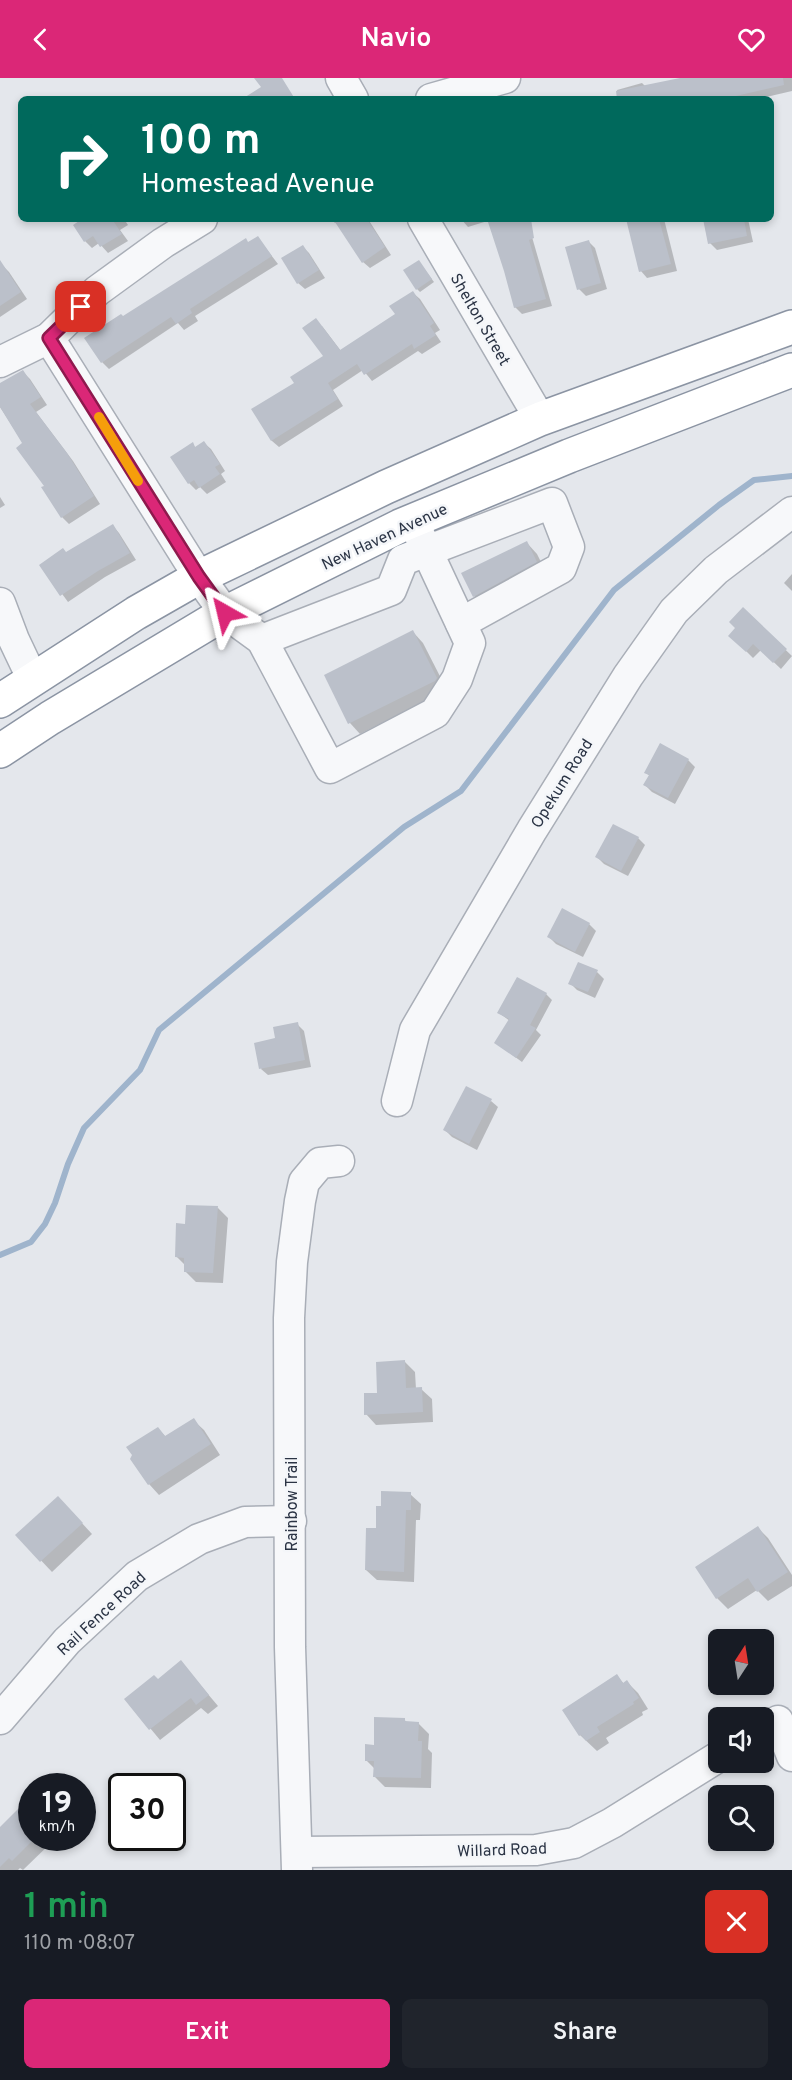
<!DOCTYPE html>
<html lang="en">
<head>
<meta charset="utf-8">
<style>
  :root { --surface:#171b24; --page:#20242c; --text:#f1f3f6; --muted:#9ea1a6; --accent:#db2777 }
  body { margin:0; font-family:Overpass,sans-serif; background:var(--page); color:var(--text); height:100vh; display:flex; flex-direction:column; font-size:22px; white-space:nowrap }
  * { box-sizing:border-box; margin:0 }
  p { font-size:20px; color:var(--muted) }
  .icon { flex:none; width:33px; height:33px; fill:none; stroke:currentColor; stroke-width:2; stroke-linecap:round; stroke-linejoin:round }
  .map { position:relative; height:1792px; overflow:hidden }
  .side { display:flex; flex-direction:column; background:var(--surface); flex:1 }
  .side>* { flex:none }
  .top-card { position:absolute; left:18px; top:18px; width:756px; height:126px; border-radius:9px; box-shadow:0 3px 9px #0003; background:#00695c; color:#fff; overflow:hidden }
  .needle { width:39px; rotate:12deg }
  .buttons { position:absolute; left:708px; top:1551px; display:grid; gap:12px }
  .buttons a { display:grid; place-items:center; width:66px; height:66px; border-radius:9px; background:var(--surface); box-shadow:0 3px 9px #0003; font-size:30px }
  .speed { position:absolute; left:18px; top:1695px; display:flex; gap:12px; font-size:30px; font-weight:700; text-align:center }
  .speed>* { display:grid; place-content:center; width:78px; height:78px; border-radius:50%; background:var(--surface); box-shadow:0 3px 9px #0003; line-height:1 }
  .speed small { font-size:15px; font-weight:400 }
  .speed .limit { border:3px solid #111; border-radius:9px; background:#fff; color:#111 }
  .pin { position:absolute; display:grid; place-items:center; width:51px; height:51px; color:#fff; margin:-26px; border-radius:12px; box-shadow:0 3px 9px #0006 }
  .me { position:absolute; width:66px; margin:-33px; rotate:323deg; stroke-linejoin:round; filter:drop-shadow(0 0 4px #0008) }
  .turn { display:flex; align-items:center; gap:21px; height:126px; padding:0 24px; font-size:27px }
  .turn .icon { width:78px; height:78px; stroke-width:2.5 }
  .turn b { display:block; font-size:42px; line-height:51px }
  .round { display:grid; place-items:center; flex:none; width:63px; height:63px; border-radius:9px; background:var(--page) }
  .summary { display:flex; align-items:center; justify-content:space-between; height:102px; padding:0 24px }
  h1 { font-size:36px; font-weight:600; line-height:45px; color:#1e9e55 }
  .cta { display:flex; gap:12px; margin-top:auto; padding:12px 24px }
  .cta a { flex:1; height:69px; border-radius:9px; background:var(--accent); color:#fff; font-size:24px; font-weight:600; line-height:69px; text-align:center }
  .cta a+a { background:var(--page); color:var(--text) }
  header { display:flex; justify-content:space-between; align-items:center; height:78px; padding:0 24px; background:var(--accent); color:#fff; font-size:27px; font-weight:600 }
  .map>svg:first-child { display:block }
  .shadow { fill:#0003 }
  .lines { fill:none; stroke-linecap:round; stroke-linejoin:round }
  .stream { stroke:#9fb4cc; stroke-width:6 }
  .building { fill:#bbc0ca }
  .minor-casing { stroke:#a9aeb7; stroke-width:33 }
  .highway-casing { stroke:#8b94a3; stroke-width:36 }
  .minor { stroke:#f7f8fa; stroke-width:30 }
  .highway { stroke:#fff; stroke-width:33 }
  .route-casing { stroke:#8e194d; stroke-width:15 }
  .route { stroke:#db2777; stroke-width:10 }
  .slow { stroke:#f59e0b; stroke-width:10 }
  .labels { text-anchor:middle; stroke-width:5; stroke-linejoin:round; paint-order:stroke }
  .street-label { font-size:16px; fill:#2b3445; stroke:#f4f6f9 }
</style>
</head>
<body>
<header><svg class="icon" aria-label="back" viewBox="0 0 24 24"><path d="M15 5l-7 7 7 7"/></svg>Navio<svg class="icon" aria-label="heart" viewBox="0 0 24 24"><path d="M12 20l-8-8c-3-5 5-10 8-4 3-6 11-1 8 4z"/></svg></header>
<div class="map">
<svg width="792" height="1792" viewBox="0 0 792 1792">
  <rect width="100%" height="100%" fill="#e4e7ec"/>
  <g class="shadow">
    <polygon points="687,0 792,0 792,13 758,21 620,21 617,12 642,5 646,9"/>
    <polygon points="85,141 124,141 128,147 120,152 128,163 108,175 99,165 92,170 85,163"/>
    <polygon points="331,141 368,141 391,177 370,190 363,184 337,144 335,145"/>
    <polygon points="461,141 494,141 468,149"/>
    <polygon points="632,141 664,141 677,193 647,200 641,193"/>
    <polygon points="705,141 748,141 753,164 717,172 710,165"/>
    <polygon points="525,152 532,159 552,228 522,236 515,229"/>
    <polygon points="258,160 278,186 195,238 198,243 184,252 178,245 109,291 102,284"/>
    <polygon points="588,163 595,170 607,211 586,218 579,211"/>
    <polygon points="303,169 309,175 325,200 305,211 298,205"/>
    <polygon points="419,184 434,204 420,214 417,211"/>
    <polygon points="2,187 9,194 27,221 0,239 0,188"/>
    <polygon points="413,215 420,221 440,252 435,255 441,264 422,276 418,273 372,303 363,292 333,312 343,328 279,369 272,363 253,332 296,306 326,279 322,248 341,273 397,237"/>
    <polygon points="23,294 30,301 47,327 36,334 73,383 100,426 69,446 62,439 24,366 0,329 0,308"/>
    <polygon points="204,365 211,371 225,393 221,396 226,404 207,416 200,409 196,412 189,405 192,366 196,370"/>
    <polygon points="0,419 5,427 0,430"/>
    <polygon points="113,448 119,455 136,482 105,499 68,524 41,487 67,475"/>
    <polygon points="527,465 537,476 546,494 484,528 474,518"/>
    <polygon points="792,496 792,513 784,505"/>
    <polygon points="743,531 792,578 781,591 761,572 753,580 731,558 737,550"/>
    <polygon points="413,554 423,565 447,612 360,656 350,645 326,598"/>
    <polygon points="688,682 695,689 675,726 652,714 645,707 650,698 646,695"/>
    <polygon points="638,760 645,767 628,798 604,786 597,779"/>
    <polygon points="589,846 596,853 583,879 556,866 549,859"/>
    <polygon points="597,894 604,901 595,920 577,912 570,905"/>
    <polygon points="546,916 552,922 536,952 541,957 522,984 496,965 510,943 499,935"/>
    <polygon points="297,946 304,953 311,989 268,997 261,991 277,961"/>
    <polygon points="491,1023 498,1029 477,1072 452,1059 445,1052"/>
    <polygon points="218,1130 228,1140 223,1205 196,1204 185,1193 186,1188 176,1178 187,1147"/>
    <polygon points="405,1284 415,1294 416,1311 421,1311 432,1321 433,1344 376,1347 366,1336 378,1316"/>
    <polygon points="193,1342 204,1352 220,1377 159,1417 149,1406 158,1351 166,1359"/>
    <polygon points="410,1416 421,1426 420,1442 416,1442 414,1504 377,1502 366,1492 377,1451"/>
    <polygon points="68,1430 92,1456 52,1494 17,1457"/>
    <polygon points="758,1450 768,1460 792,1497 792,1508 768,1523 757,1512 728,1531 717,1520 697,1489"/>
    <polygon points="181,1584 218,1628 208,1636 201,1630 160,1662 126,1621 158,1603"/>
    <polygon points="617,1598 624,1606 627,1604 638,1615 648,1631 642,1634 643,1637 606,1660 609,1665 597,1673 580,1657"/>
    <polygon points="404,1641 407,1645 418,1645 429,1656 428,1671 432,1675 431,1710 385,1709 374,1698 375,1691 366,1682 375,1668"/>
    <polygon points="32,1714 32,1760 56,1760 23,1792 20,1790 18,1792 0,1792 0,1751 22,1729 19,1726"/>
  </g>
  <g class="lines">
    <polyline class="stream" points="0,1177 31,1164 45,1146 55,1125 68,1086 84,1050 140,992 159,952 404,749 461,713 614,512 719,427 754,402 792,398"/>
  </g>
  <g class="building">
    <polygon points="254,0 282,0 295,21 242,21 261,9"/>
    <polygon points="680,0 783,0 784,7 723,21 617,21 616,13"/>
    <polygon points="82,141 119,141 114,144 122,156 100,169 93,158 84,164 73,147"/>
    <polygon points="333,141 367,141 385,169 362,185"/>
    <polygon points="487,141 531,141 534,160 529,162 546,221 514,230 504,193"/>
    <polygon points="626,141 659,141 671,186 639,194"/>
    <polygon points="703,141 744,141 747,158 708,166"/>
    <polygon points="258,158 272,178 190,231 192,235 176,246 171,239 101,285 84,260 121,236 123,238 246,160 248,164"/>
    <polygon points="589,162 601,205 577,212 565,169"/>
    <polygon points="303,167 319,192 297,206 281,180"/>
    <polygon points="0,182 21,214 0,228"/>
    <polygon points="419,182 432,201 416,212 403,192"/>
    <polygon points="413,213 434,245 430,248 436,257 414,271 412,266 364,297 357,286 328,305 338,321 271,363 251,331 294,305 290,299 323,278 302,250 316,240 340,272 395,236 389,228"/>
    <polygon points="23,292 41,319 30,326 67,375 94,418 61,440 41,409 44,408 16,370 22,365 0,329 0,305"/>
    <polygon points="204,363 220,386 215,389 220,396 199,410 194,402 188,406 170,379 193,364 195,369"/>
    <polygon points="113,446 130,475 98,493 60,518 39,487 63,470 66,474"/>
    <polygon points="527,463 537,484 473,519 461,495"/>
    <polygon points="743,529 787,571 773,585 753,566 746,574 728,558 735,550 729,544"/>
    <polygon points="413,552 437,600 435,603 348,646 324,597"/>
    <polygon points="660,665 689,681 668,720 643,707 649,697 644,695"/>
    <polygon points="613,746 639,759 621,793 595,779"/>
    <polygon points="562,830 590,845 575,874 547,859"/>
    <polygon points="578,884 598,892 588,914 568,906"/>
    <polygon points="517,899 547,915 530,947 536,950 516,980 494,965 509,941 497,935"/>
    <polygon points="298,944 305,982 259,991 254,965 275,960 273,949"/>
    <polygon points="466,1008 492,1021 469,1066 443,1052"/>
    <polygon points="186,1127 218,1128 213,1195 184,1194 184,1180 175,1179 176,1145 185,1146"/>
    <polygon points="405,1282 406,1310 422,1309 423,1334 364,1337 364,1315 377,1315 376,1284"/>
    <polygon points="194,1340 211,1366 148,1407 130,1381 132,1377 126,1369 158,1349 165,1358"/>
    <polygon points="381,1413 411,1414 411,1432 406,1432 404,1494 365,1492 366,1450 376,1450 376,1428 381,1428"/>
    <polygon points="58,1418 83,1445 40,1484 15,1457"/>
    <polygon points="758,1448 788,1494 757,1514 748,1500 716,1521 695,1489"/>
    <polygon points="181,1582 209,1617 196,1627 191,1620 149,1652 124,1621 154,1597 158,1601"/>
    <polygon points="617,1596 623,1605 627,1602 639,1620 633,1624 634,1626 597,1649 600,1654 586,1663 581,1657 579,1658 562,1632"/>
    <polygon points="374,1639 405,1640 405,1643 419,1644 418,1663 422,1663 421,1700 373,1699 374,1683 365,1683 365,1666 374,1667"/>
    <polygon points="32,1717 32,1763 12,1783 9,1780 0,1789 0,1749"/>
  </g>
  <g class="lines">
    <g class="minor-casing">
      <g id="minor">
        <polyline points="341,0 353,21"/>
        <polyline points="431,21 505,0"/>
        <polyline points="423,141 540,341"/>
        <polyline points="49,260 199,499 225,535 262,562 330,690 435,635 457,601 470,565 413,443"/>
        <polyline points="0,284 49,260 97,213 163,165 202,141"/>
        <polyline points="0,525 14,562 33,602"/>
        <polyline points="262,562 391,512 403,482 552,425 569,469 561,490 461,545"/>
        <polyline points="397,1023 415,952 532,752 628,598 674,533 716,492 792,434"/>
        <polyline points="0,1641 67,1563 137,1498 199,1461 245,1444 291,1443"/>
        <polyline points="778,1643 792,1678"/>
        <polyline points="297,1774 536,1772 574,1765 612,1745 718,1679"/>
        <polyline points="297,1792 290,1569 289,1240 292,1184 300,1123 304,1104 320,1085 339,1083"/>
      </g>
    </g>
    <g class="highway-casing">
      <g id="highway">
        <polyline points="0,623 136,535 199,499 386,409 540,341 792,249"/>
        <polyline points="0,673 50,640 225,535 400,448 569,378 792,292"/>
      </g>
    </g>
    <use href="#minor" class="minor"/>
    <use href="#highway" class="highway"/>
  </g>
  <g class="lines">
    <g class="route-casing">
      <polyline id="route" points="81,229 49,260 199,499 225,535"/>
    </g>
    <use href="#route" class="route"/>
    <polyline class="slow" points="99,339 138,403"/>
  </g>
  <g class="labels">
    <g class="street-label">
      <text transform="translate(481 241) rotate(60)" y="6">Shelton Street</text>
      <text transform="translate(384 458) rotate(-25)" y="6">New Haven Avenue</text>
      <text transform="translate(561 705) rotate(-58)" y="6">Opekum Road</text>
      <text transform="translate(291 1426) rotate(-90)" y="6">Rainbow Trail</text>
      <text transform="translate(101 1535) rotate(-43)" y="6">Rail Fence Road</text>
      <text transform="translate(502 1771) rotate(-2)" y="6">Willard Road</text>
    </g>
  </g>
</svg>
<div class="buttons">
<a><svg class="needle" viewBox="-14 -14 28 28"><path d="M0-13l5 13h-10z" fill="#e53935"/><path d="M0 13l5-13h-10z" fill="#9ea1a6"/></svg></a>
<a><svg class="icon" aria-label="sound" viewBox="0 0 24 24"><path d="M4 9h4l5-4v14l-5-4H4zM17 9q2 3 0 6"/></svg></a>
<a><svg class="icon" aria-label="search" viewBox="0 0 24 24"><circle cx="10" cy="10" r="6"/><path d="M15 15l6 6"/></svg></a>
</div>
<div class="speed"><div>19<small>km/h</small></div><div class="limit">30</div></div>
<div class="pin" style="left:81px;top:229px;background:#d93025"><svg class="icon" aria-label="arrive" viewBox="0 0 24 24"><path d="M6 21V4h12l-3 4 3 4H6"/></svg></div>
<svg class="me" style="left:225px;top:535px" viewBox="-20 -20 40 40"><path d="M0-17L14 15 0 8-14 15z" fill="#db2777" stroke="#fff" stroke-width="4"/></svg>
<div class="top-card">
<div class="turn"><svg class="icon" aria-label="right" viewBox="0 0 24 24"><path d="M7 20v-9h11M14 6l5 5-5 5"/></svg><div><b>100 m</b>Homestead Avenue</div></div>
</div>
</div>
<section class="side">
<div class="summary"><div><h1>1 min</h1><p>110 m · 08:07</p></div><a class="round" style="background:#d93025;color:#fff"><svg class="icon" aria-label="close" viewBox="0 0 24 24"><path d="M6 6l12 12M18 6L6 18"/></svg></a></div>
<div class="cta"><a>Exit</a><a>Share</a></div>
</section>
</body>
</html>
